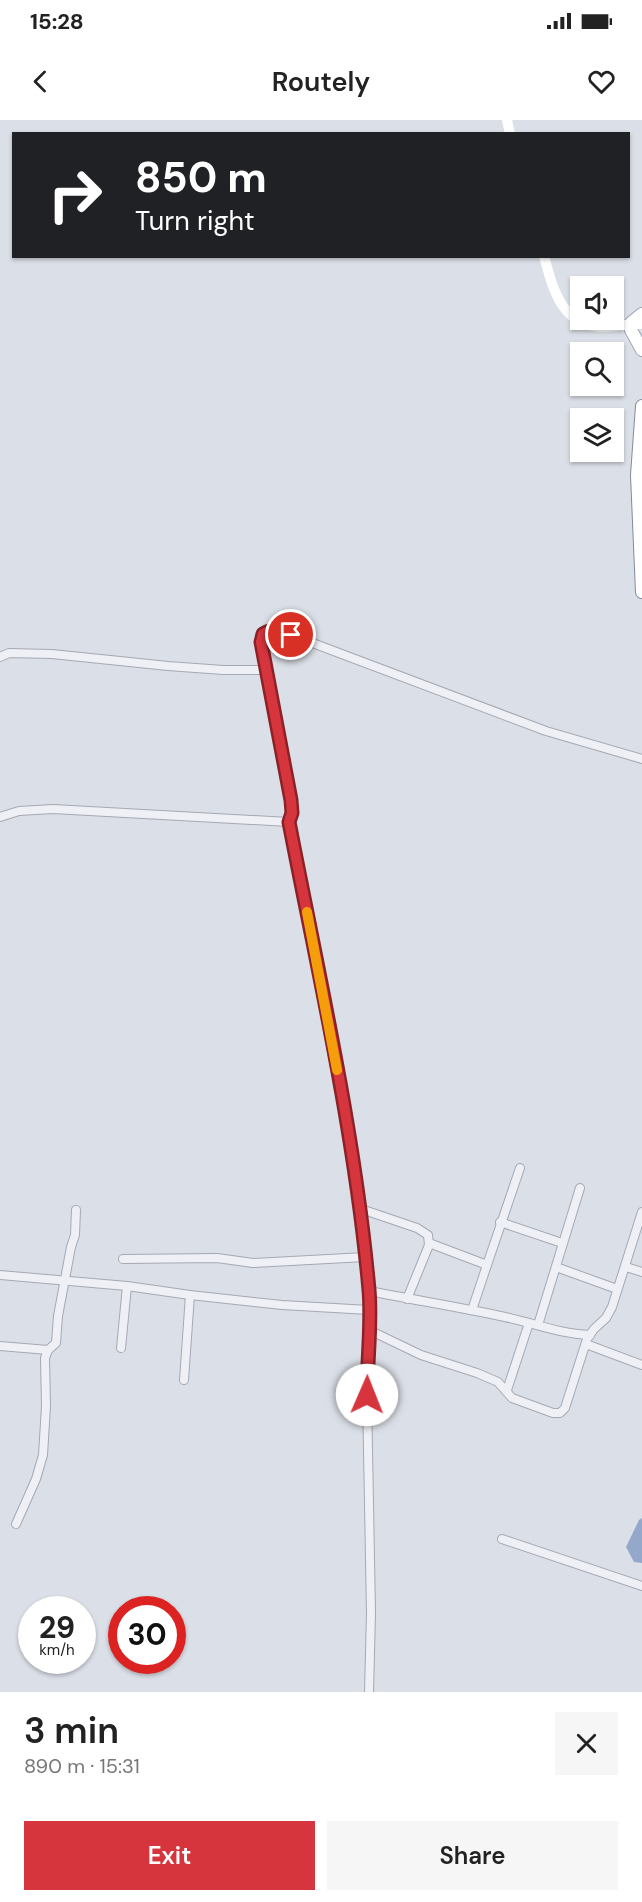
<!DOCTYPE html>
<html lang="en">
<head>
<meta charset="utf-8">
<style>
  :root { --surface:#fff; --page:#f6f6f6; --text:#222; --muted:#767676; --accent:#d7353d }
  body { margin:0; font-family:"DM Sans",sans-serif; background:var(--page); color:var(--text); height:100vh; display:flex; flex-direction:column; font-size:22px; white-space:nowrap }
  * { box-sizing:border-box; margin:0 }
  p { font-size:20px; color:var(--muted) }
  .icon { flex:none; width:33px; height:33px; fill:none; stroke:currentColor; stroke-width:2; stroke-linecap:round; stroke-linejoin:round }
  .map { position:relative; height:1572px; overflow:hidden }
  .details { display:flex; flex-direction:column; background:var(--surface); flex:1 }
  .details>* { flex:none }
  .hud { position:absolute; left:12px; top:12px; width:618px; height:126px; border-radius:0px; box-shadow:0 2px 4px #0004; background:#202124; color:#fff; overflow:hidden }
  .fabs { position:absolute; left:570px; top:156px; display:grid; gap:12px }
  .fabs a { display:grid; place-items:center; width:54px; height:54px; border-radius:0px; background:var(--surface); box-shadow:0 2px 4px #0004; font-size:30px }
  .speed { position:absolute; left:18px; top:1476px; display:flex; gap:12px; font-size:30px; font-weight:700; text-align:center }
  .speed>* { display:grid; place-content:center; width:78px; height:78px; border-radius:50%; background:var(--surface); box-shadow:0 2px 4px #0004; line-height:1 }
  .speed small { font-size:15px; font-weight:400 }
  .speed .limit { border:9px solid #d22; background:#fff; color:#111 }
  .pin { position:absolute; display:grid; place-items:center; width:51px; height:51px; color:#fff; margin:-26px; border:3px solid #fff; border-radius:50%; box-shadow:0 2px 6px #0007 }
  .me { position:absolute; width:66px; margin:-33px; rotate:1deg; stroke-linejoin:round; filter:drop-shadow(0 0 4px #0008) }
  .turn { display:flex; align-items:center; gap:21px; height:126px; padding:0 24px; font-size:27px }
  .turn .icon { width:78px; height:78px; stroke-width:2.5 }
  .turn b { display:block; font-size:42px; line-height:51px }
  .round { display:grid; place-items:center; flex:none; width:63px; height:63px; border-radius:0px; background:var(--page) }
  .headline { display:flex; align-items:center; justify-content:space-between; height:102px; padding:0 24px }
  h1 { font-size:36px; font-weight:600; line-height:45px }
  .primary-button { display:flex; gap:12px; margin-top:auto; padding:12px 24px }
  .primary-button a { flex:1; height:69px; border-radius:0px; background:var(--accent); color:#fff; font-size:24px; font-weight:600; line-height:69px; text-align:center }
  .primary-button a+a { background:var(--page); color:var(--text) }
  .status { display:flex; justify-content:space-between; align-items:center; height:42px; padding:0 30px; background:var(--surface); direction:ltr }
  .status svg { height:16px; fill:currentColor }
  header { display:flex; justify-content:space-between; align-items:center; height:78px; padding:0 24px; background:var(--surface); font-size:27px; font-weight:600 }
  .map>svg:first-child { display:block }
  .water { fill:#93a8ca }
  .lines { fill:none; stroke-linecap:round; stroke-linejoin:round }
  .minor-casing { stroke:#a4a9b4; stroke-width:10 }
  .primary-casing { stroke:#9aa1b3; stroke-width:14 }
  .trunk-casing { stroke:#828a9e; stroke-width:14 }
  .minor { stroke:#eef0f5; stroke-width:8 }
  .secondary { stroke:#fff; stroke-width:10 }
  .primary { stroke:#fff; stroke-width:12 }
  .trunk { stroke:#fff; stroke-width:12 }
  .route-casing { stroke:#8c2228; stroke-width:15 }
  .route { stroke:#d7353d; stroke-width:10 }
  .slow { stroke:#f59e0b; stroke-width:10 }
</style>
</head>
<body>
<div class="status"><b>15:28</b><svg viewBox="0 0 49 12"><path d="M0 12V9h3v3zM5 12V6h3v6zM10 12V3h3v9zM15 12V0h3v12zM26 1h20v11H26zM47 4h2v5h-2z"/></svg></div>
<header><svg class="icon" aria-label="back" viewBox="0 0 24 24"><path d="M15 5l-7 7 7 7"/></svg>Routely<svg class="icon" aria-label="heart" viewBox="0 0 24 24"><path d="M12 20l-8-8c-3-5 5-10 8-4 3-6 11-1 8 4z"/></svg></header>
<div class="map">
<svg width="642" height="1572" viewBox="0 0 642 1572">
  <rect width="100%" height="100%" fill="#dbdfe7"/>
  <polygon class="water" points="642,1398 642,1443 634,1442 626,1427 639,1400"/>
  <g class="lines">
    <g class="minor-casing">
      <g id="minor">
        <polyline points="0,537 9,533 52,534 168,546 223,550 265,550"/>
        <polyline points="0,697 19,691 53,689 289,702 292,693 291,680 261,522 263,514 271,510 278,510 546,611 642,639"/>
        <polyline points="289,702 349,1022 361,1089 369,1171 367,1275 371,1493 369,1572"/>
        <polyline points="361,1089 417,1108 428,1115 429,1125 407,1179"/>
        <polyline points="500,1102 562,1123"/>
        <polyline points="429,1123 487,1145 520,1048"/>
        <polyline points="123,1139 217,1138 253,1143 365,1137"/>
        <polyline points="556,1147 617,1169"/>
        <polyline points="626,1147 642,1152"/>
        <polyline points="0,1155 127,1166 190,1175 282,1185 369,1190"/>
        <path d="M369 1171C414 1180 459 1187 505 1197 533 1203 560 1214 590 1215"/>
        <polyline points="472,1190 487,1145"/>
        <polyline points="538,1205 580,1068"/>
        <polyline points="369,1210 421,1235 477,1253 498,1262 512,1278 553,1293 560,1293 565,1288 587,1219 594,1209 606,1198 612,1187 642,1092"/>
        <polyline points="586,1224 642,1245"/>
        <polyline points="0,1226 48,1230"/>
        <polyline points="121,1228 127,1166"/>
        <polyline points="184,1260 190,1175"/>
        <polyline points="507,1270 529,1203"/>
        <polyline points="16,1404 36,1359 43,1335 46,1286 45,1238 48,1230 56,1223 58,1196 71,1127 75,1115 76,1090"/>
        <polyline points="502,1419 642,1466"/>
      </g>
    </g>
    <g class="primary-casing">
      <g id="primary">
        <polyline points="631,203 642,194"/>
        <polyline points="631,210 642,230"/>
      </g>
    </g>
    <g class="trunk-casing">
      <polyline id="trunk" points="642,286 637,355 642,472"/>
    </g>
    <use href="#minor" class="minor"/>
    <g class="secondary">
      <polyline points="507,0 510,14"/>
      <path d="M544 136C553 170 562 207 605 207 618 207 629 203 642 204"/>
    </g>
    <use href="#primary" class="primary"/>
    <use href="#trunk" class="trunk"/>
  </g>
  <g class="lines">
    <g class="route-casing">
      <path id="route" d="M291 515C281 511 273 507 263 514L261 522 291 680 292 693 289 702C319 857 355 1013 369 1170 372 1204 367 1240 367 1275"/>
    </g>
    <use href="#route" class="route"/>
    <polyline class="slow" points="307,792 337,950"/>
  </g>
</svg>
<div class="fabs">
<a><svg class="icon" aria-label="sound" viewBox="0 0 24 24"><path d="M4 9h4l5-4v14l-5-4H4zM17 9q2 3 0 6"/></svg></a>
<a><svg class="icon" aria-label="search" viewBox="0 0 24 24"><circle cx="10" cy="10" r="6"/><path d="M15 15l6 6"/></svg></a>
<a><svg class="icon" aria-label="layers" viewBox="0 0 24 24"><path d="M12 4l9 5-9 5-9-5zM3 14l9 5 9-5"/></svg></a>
</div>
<div class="speed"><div>29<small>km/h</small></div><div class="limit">30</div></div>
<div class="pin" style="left:291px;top:515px;background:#d93025"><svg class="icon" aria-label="arrive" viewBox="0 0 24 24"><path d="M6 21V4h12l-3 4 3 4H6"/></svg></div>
<svg class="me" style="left:367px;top:1275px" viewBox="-20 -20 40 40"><circle r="19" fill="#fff"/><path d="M0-13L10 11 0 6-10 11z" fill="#d7353d"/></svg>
<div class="hud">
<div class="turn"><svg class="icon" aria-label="right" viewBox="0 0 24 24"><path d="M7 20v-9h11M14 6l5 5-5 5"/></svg><div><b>850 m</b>Turn right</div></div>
</div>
</div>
<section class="details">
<div class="headline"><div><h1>3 min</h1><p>890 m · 15:31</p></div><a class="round"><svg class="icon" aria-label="close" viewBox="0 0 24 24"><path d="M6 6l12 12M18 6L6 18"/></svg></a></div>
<div class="primary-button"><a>Exit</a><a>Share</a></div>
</section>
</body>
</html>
